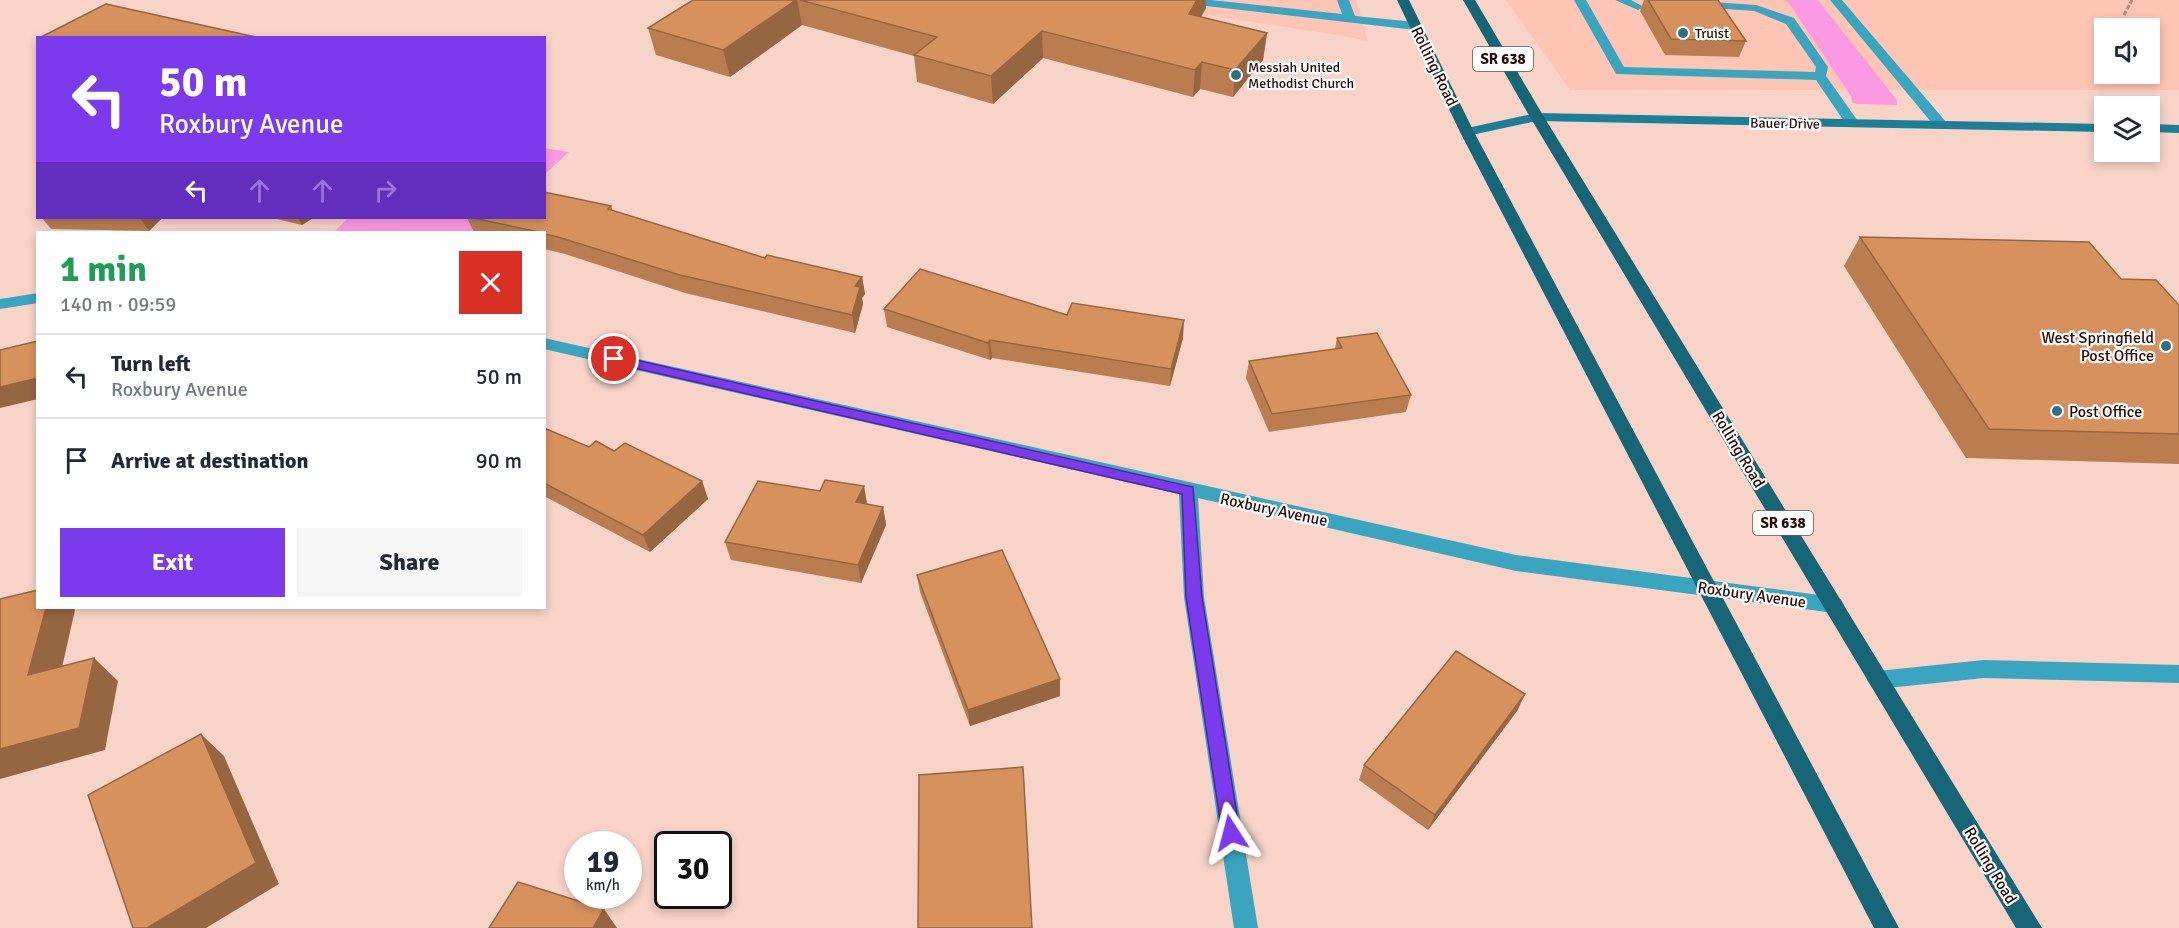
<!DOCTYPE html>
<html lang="en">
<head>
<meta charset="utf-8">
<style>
  :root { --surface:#fff; --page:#f6f6f7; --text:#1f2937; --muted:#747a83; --line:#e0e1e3; --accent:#7c3aed }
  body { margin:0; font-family:Signika,sans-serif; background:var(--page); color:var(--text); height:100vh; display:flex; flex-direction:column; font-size:22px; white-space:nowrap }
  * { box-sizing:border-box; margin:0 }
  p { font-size:20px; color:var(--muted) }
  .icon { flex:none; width:33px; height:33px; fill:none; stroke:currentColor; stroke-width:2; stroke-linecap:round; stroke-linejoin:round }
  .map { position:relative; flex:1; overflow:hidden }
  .drawer { position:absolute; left:36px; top:231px; width:510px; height:378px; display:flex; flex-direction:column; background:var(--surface); border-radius:0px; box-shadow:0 3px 9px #0003 }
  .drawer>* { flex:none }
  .banner { position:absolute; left:36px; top:36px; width:510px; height:183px; border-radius:0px; box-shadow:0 3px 9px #0003; background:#7c3aed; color:#fff; overflow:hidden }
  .controls { position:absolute; left:2094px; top:18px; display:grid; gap:12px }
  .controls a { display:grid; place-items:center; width:66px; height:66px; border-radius:0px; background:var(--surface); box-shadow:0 3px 9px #0003; font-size:30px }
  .speed { position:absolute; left:564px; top:831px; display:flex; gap:12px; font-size:30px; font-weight:700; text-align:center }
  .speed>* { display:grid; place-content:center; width:78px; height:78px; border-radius:50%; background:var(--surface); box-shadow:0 3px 9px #0003; line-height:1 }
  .speed small { font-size:15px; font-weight:400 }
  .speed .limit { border:3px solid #111; border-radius:9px; background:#fff; color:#111 }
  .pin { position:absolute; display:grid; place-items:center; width:51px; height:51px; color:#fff; margin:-26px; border:3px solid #fff; border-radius:50%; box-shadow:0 2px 6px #0007 }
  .me { position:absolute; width:66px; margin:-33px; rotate:351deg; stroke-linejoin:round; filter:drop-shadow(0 0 4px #0008) }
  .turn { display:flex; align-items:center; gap:21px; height:126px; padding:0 24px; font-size:27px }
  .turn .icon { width:78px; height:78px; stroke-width:2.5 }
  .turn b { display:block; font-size:42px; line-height:51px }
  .lanes { display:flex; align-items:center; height:57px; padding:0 24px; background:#0003; justify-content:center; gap:30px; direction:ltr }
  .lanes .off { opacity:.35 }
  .round { display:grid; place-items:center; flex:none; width:63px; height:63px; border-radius:0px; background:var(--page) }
  .summary { display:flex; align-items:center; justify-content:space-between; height:102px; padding:0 24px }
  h1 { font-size:36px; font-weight:700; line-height:45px; color:#1e9e55 }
  .action { display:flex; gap:12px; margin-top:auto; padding:12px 24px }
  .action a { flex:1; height:69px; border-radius:0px; background:var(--accent); color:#fff; font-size:24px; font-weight:700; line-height:69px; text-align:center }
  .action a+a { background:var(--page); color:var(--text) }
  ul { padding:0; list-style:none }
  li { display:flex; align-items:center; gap:18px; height:84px; padding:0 24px; border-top:2px solid var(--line) }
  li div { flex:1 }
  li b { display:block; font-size:22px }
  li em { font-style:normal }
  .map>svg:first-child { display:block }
  .built { fill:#ffc5b4; fill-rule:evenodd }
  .green { fill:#fb9ae2 }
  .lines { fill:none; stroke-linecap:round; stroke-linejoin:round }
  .path { stroke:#ae8c82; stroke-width:3; stroke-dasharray:4.5 2; stroke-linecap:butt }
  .lane { fill:#3aa5bf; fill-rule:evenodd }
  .street { fill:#3aa5bf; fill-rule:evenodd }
  .secondary { fill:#1b8097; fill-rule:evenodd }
  .primary { fill:#176678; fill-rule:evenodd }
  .wall { fill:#b97d50 }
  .shaded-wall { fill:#966641 }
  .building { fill:#d7915d; stroke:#966641; stroke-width:1.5 }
  .route { fill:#7c3aed; stroke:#51269a; stroke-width:1.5 }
  .poi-dot { fill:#2c7081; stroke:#fdfdfd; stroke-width:2 }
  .labels { text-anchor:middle; stroke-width:4.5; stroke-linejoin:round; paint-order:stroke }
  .far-poi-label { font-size:14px; fill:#290b03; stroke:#fdfdfd; text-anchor:start }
  .far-street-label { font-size:14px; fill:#290b03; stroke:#fdfdfd }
  .shield { fill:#fdfdfd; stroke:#69544e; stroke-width:1.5 }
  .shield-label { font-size:15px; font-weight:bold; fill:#290b03 }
  .street-label { font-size:16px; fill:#290b03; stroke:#fdfdfd }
  .poi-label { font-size:16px; fill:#290b03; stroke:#fdfdfd; text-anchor:end }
</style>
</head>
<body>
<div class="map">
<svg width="2179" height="928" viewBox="0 0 2179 928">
  <rect width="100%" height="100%" fill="#f7d3c8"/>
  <g class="built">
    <polygon points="1110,0 1356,0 1368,41 1344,36"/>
    <path d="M1506 0H2179V90H1570ZM2104 28H2150V74H2104Z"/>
  </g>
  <g class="green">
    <polygon points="1784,0 1818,0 1897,100 1897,105 1857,104 1852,102 1851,96 1789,3"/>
    <polygon points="544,148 569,152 545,174 544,174"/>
    <polygon points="348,218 496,218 480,232 334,232"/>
  </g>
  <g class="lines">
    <polyline class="path" points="2124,15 2132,0"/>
    <g class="lane">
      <polygon points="1174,0 1211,0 1342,14 1337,0 1349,0 1355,16 1415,22 1421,26 1415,30 1180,3"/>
      <polygon points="1574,0 1586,0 1624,67 1815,72 1816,67 1786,24 1754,11 1698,7 1692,4 1698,1 1756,5 1794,18 1828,67 1826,76 1860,124 1858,127 1848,127 1816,80 1616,74"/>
      <polygon points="1615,0 1631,0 1644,7 1638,10"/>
      <polygon points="1830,0 1842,0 1946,122 1948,125 1946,128 1936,128"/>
      <polygon points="1984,660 2179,665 2179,683 1984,678 1878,689 1871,686 1867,680 1871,674 1878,671"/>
    </g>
    <g class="street">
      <polygon points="38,293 38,303 0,309 0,299"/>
      <polygon points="544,338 1516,555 1834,597 1841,599 1844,605 1841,611 1834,613 1516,571 1198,498 1204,597 1258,928 1234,928 1184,597 1179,494 544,349"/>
    </g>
    <g class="secondary">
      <polygon points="1537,113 2104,124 2104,132 1537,121 1467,136 1460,132 1467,128"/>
      <polygon points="2150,124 2179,125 2179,133 2150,132"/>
    </g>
    <g class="primary">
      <polygon points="1397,0 1409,0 1474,132 1899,928 1874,928 1460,132"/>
      <polygon points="1463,0 1475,0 1544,117 2042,928 2016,928 1530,117"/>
    </g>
  </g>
  <g class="wall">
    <polygon points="693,0 1206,0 1206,8 1201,17 1267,33 1263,60 1233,97 1200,89 1193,97 1043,58 993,104 917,82 914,56 802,25 730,77 656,55 648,28"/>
    <polygon points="1644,0 1718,0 1746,41 1739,57 1665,55 1640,11"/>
    <polygon points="611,206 613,211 765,258 862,277 865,294 862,298 863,304 855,333 685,293 565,254 544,249 544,232 474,232 467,218 544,218"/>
    <polygon points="42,218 162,218 149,231 51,229"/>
    <polygon points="273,218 313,218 302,225"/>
    <polygon points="1860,237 2121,279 2179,305 2179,464 1966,458 1844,266"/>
    <polygon points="884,309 1067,315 1183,338 1170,386 992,358 990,360 887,327"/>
    <polygon points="1337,338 1411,395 1406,412 1269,432 1246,378 1249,361 1335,349"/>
    <polygon points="544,428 589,447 614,451 702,481 708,499 650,552 544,496"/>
    <polygon points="867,503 867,504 883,507 886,525 861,583 731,560 725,542"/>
    <polygon points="917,575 1060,696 970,726 920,592"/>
    <polygon points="1525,694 1517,711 1428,830 1359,780 1364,765"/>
  </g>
  <g class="shaded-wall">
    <polygon points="796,0 797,0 802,25 730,77 723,50"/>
    <polygon points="1197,0 1206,0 1206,8 1187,41 1189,14"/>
    <polygon points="1042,31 1043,58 993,104 991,76"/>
    <polygon points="1267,33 1263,60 1233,97 1235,70"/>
    <polygon points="1202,62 1200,89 1193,97 1195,70"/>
    <polygon points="140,218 162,218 149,231"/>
    <polygon points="298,218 313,218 302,225"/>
    <polygon points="862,277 865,294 862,298 863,304 855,333 852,315 855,286"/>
    <polygon points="1184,320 1183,338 1170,386 1171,369"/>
    <polygon points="990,340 992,358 990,360 988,343"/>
    <polygon points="38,378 38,399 0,408 0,387"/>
    <polygon points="702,481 708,499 650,552 643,535"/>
    <polygon points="864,486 867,503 860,520 856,502"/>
    <polygon points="883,507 886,525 861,583 858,565"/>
    <polygon points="46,608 73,608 75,610 55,698 28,675"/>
    <polygon points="94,658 118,681 105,750 0,779 0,749"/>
    <polygon points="1060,679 1060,696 970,726 968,710"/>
    <polygon points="1525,694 1517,711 1428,830 1435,815"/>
    <polygon points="201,734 224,756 279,884 206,928 147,928"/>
    <polygon points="604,909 617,928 593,928"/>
  </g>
  <g class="building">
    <polygon points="693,0 796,0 723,50 648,28"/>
    <polygon points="800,0 1197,0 1189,14 1267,33 1235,70 1202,62 1195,70 1042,31 991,76 914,55 937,37"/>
    <polygon points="1648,0 1718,0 1746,41 1671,39"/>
    <polygon points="106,4 260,38 41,37"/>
    <polygon points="544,192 611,206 608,209 765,258 767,255 862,277 855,286 860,287 852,315 680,275 558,237 544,234 544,232 539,232 473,218 544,218"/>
    <polygon points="1860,237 2089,242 2121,279 2156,280 2179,305 2179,434 1989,429"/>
    <polygon points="920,269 1067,315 1072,303 1184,320 1171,369 990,340 988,343 884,309"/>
    <polygon points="1377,333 1411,395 1272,414 1249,361 1342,348 1337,338"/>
    <polygon points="38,341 38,378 0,387 0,350"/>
    <polygon points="544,428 589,447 596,441 614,451 625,443 702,481 643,535 544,483"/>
    <polygon points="825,480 864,486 856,502 883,507 858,565 725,542 758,481 820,491"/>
    <polygon points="1002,550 1060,679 968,710 917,575"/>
    <polygon points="38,590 38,608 46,608 28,675 94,658 79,728 0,749 0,599"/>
    <polygon points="1456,651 1525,694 1435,815 1364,765"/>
    <polygon points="201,734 256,863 147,928 133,928 88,795"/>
    <polygon points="1023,767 1032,928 918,928 919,775"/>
    <polygon points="518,882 604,909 593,928 489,928"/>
  </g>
  <polygon class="route" points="614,355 1193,487 1202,597 1240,833 1237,839 1231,842 1225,839 1222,833 1186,597 1182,494 609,362 607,359"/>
  <g class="poi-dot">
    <circle cx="1683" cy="33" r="6"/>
    <circle cx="1236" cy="75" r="6"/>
    <circle cx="2166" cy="346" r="6"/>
    <circle cx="2057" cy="411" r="6"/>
  </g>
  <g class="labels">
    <g class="far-poi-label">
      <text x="1695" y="38">Truist</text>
      <text x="1248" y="72">Messiah United<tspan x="1248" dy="16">Methodist Church</tspan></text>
    </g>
    <g class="far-street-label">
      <text transform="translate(1785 123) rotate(1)" y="5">Bauer Drive</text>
    </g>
    <g class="shield">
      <rect x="1473" y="47" width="60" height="24" rx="4.5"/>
      <rect x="1753" y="511" width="60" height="24" rx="4.5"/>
    </g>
    <g class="shield-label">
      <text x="1503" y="64">SR 638</text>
      <text x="1783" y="528">SR 638</text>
    </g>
    <g class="street-label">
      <text transform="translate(1435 66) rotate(64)" y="6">Rolling Road</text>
      <text transform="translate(1739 449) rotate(59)" y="6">Rolling Road</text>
      <text transform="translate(1274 509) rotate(12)" y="6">Roxbury Avenue</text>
      <text transform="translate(1752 594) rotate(8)" y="6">Roxbury Avenue</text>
      <text transform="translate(1991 865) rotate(59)" y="6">Rolling Road</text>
    </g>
    <g class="poi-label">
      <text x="2154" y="343">West Springfield<tspan x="2154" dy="18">Post Office</tspan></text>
      <text x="2069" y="417" text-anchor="start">Post Office</text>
    </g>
  </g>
</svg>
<div class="controls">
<a><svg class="icon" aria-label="sound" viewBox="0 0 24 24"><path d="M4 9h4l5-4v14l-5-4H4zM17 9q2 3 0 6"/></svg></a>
<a><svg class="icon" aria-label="layers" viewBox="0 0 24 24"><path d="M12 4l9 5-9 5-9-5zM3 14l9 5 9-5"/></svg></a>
</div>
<div class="speed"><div>19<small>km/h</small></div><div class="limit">30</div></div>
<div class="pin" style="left:614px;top:359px;background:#d93025"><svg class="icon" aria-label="arrive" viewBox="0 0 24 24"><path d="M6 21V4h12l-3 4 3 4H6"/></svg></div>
<svg class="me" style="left:1231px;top:833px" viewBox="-20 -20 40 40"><path d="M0-17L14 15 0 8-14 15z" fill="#7c3aed" stroke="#fff" stroke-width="4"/></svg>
<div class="banner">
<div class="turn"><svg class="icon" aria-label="left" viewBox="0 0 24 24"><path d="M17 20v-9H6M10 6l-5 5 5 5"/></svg><div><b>50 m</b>Roxbury Avenue</div></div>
<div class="lanes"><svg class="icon" aria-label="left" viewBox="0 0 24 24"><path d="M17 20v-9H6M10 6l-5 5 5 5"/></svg><svg class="icon off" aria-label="ahead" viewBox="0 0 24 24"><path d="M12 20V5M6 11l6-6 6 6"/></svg><svg class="icon off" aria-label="ahead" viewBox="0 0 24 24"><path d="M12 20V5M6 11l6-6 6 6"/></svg><svg class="icon off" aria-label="right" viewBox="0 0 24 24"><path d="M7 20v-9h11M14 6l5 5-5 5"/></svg></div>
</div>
<section class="drawer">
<div class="summary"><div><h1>1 min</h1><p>140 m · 09:59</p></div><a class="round" style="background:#d93025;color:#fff"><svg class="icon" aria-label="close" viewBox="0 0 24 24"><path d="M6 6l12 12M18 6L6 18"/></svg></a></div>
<ul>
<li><svg class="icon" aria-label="left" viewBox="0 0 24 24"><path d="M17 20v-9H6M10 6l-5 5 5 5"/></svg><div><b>Turn left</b><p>Roxbury Avenue</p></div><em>50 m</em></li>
<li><svg class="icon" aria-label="arrive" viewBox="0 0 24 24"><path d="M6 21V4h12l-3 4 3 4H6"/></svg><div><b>Arrive at destination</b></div><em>90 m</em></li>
</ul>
<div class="action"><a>Exit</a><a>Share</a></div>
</section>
</div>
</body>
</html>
